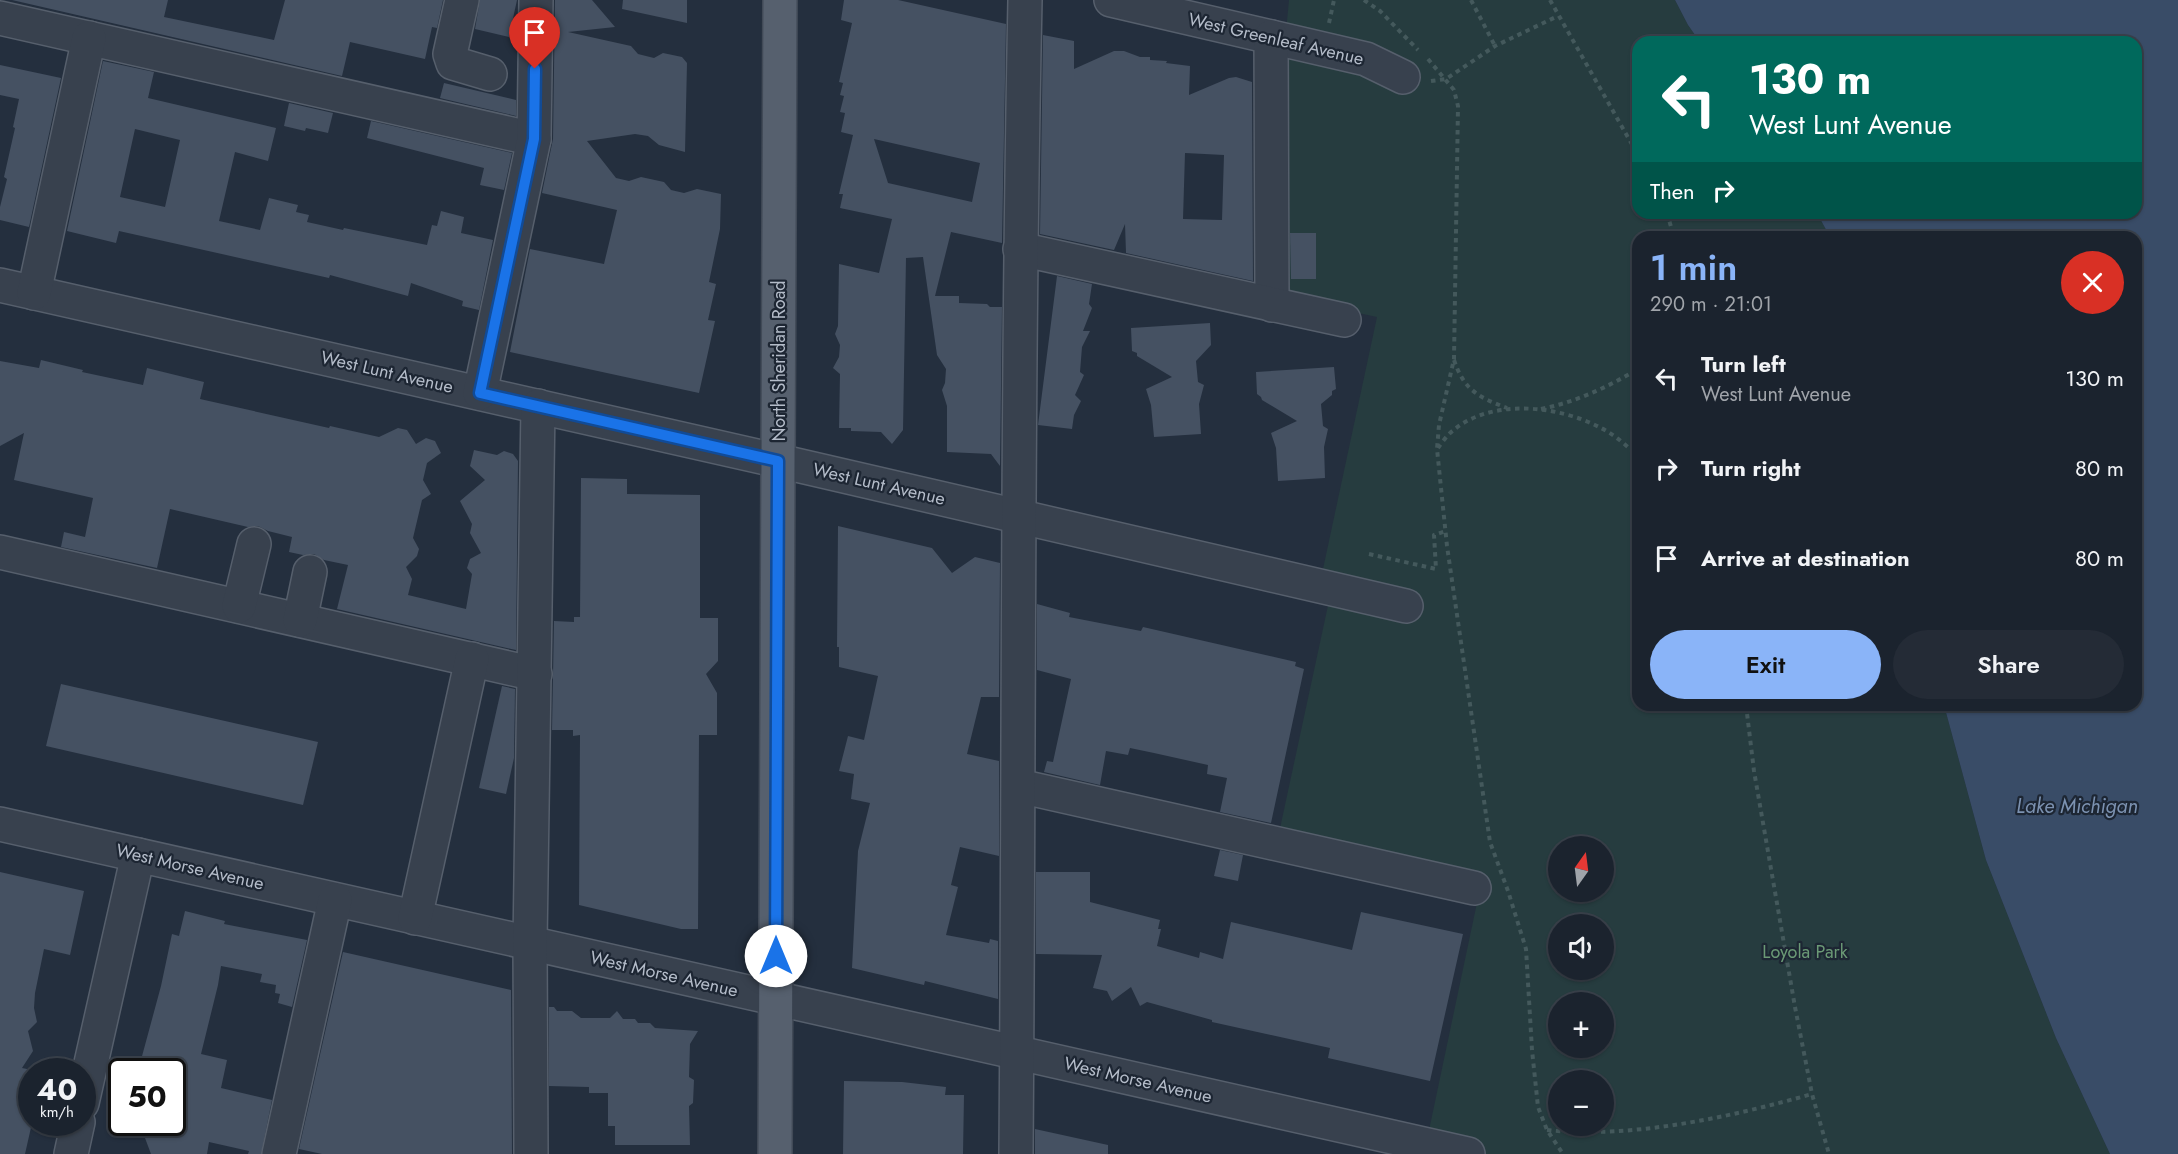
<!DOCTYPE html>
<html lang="en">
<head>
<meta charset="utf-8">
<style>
  :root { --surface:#1b232e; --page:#242b36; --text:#f1f3f6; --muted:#a0a4aa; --line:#39404a; --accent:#8ab4f8 }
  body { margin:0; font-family:Jost,sans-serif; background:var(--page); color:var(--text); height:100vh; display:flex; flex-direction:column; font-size:22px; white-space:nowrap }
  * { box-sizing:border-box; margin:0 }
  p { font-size:20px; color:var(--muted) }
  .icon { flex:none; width:33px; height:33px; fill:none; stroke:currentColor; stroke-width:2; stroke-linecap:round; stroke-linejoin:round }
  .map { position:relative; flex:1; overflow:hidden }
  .panel { position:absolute; left:1632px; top:231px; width:510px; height:480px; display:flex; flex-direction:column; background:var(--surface); border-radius:18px; box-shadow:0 2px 4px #0004,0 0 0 2px var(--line) }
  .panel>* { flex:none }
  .banner { position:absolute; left:1632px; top:36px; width:510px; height:183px; border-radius:18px; box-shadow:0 2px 4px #0004,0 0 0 2px var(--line); background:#00695c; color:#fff; overflow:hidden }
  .needle { width:39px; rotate:14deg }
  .tools { position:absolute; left:1548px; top:836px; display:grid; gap:12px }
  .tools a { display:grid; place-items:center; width:66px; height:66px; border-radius:50%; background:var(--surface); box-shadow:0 2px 4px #0004,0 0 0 2px var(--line); font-size:30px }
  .speed { position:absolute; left:18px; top:1058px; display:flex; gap:12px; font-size:30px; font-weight:700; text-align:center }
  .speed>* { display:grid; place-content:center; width:78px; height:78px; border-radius:50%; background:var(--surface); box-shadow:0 2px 4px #0004,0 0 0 2px var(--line); line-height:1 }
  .speed small { font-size:15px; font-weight:400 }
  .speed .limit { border:3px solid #111; border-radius:9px; background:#fff; color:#111 }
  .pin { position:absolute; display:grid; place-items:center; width:51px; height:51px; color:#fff; margin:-62px -26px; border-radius:50% 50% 50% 0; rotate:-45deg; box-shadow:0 0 6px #0007 }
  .pin .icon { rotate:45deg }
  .me { position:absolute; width:66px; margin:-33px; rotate:0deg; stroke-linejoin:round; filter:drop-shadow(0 0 4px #0008) }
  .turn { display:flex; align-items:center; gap:21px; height:126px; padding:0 18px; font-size:27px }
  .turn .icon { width:78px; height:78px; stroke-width:2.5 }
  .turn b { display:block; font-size:42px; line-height:51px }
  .then { display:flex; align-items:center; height:57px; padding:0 18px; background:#0003; gap:12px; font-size:22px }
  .round { display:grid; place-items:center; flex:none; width:63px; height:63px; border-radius:32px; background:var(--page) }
  .headline { display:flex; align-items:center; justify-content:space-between; height:102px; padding:0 18px }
  h1 { font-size:36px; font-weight:600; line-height:45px; color:var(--accent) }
  .cta { display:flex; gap:12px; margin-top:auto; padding:12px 18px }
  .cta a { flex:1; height:69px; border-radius:36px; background:var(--accent); color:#111; font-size:24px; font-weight:600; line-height:69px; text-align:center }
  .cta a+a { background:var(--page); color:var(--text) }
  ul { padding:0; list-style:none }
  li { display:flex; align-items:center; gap:18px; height:90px; padding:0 18px }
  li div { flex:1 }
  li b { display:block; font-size:22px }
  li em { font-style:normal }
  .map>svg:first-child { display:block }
  .green { fill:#263c3f; fill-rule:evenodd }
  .water { fill:#394c67 }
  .building { fill:#455162; fill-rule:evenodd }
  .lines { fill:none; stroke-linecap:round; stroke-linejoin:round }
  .minor-casing { stroke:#565f6c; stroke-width:36 }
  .major-casing { stroke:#414a57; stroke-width:36 }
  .path { stroke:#44595c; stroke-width:4; stroke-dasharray:4.5 4.5; stroke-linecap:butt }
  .minor { stroke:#38414e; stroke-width:33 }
  .major { stroke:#56606e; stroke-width:33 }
  .route-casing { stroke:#114b97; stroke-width:15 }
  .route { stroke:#1a73e8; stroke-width:10 }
  .labels { text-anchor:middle; stroke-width:4.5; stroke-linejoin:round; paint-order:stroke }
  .street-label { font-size:18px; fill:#b4bcc9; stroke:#1d2633 }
  .park-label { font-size:18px; fill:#6b9a76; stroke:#1d2633 }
  .water-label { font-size:20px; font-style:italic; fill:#7c92b1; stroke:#1d2633 }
</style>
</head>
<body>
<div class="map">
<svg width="2178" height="1154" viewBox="0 0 2178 1154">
  <rect width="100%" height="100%" fill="#242f3e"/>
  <path class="green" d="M1289 0H1675L1688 25 1700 42H1638V213H1817L1830 237H1638V705H1944L1986 860 2056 1038 2110 1154H1424L1482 879 1279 833 1335 573 1323 569 1377 317 1284 297V53ZM1558 846H1604V891H1558ZM1558 924H1604V969H1558ZM1558 1002H1604V1047H1558ZM1558 1080H1604V1125H1558Z"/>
  <polygon class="water" points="1675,0 2178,0 2178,1154 2110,1154 2056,1038 1986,860 1944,705 2136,705 2136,237 1830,237 1817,213 2136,213 2136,42 1700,42 1688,25"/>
  <g class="building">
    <polygon points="12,0 168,0 164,17 274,40 285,0 443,0 437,28 432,27 425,59 350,42 342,76"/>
    <polygon points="480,0 517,0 509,37 475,29"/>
    <polygon points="555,0 592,0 615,27 568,32 631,46 638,54 654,58 663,53 682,57 687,63 685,152 659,145 648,136 635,134 587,141 616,178 629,181 641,177 664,182 671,190 684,193 697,189 721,194 720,229 709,282 716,284 708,320 715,321 699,393 510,352 530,249 604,264 617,210 542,193 553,139"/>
    <polygon points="623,0 687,0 687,23 622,9"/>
    <path d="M844 0H898L1006 24 1002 243 951 232 935 296H959V303L987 304 990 307H1002L1000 466 991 454 947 452V406L942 390 945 383 946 369 937 355 923 257 906 258 903 430 892 444 881 432 851 431V428H839L840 374 833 368 839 357 840 345 835 334 838 326 839 264 879 273 892 219 840 208 843 194H839L853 135 841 132 845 113 840 112 844 96 840 95 843 83 839 82 852 23 841 20ZM874 139 980 163 972 202 888 183Z"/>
    <path d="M1043 35 1074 41V69L1114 51H1124L1140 57H1150V60L1167 61 1166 63 1190 66 1189 95 1229 78 1236 77 1252 82 1253 281 1126 253 1125 224 1114 250 1040 234ZM1185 153 1224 155 1222 220 1183 219Z"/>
    <path d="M103 61 154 72 148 98 276 128 268 161 235 152 219 221 260 230 269 198 298 205 296 212 309 215 307 222 343 230 344 228 427 245 432 225 437 226 441 211 464 217 461 233 493 240 479 310 462 306 463 301 411 283 408 296 330 275 329 278 119 231 116 243 67 231ZM135 129 180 140 165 207 120 197Z"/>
    <polygon points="0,65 61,78 29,227 0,220 0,207 7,179 4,177 15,128 13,127 19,99 0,95"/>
    <polygon points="444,83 516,100 516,116 440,98"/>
    <polygon points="289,103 333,113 328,133 306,128 305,131 284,126"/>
    <polygon points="371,121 512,153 504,190 480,185 484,168 367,138"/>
    <polygon points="1290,233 1316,233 1316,279 1291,279"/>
    <polygon points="1057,276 1092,284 1089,304 1092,308 1083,331 1090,331 1082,347 1080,372 1084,375 1075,395 1081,401 1074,415 1072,429 1038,425"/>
    <polygon points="1210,323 1211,345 1196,361 1198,382 1204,385 1199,404 1201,434 1154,437 1151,405 1146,389 1172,377 1137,356 1137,353 1132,351 1131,328"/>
    <polygon points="41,360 83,370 82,372 143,385 147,368 204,382 200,399 329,428 330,426 379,437 398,428 407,430 416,444 426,438 435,441 441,453 427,463 423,480 431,494 422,500 413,538 419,549 417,556 406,567 412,579 408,595 466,609 472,574 467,568 470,559 481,553 470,533 472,524 460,501 485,480 470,466 474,450 497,455 504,451 513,454 518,461 516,650 337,609 348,565 324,560 314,554 303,555 289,552 292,537 268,531 258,526 248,527 170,509 157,568 61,547 64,532 85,537 93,498 14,480 24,433 0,446 0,361 39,368"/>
    <polygon points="1334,367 1336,389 1332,391 1332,395 1321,404 1323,426 1328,429 1324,447 1325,478 1278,481 1276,448 1271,433 1297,421 1262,400 1261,397 1257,394 1256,372"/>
    <polygon points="581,478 627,479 627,494 700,495 700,618 718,618 718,661 706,674 717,693 717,735 699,735 698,929 681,929 579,905 580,735 573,736 573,730 552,730 554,621 574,622 574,617 580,617"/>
    <polygon points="838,526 932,548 952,573 975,557 1000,563 999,697 981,697 967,754 999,761 999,856 960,847 951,885 958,887 946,935 989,943 990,939 998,941 998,999 925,981 924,985 852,968 858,851 870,803 851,799 854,774 839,771 848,736 864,740 878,676 839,667 839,647 837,647"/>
    <polygon points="1037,604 1070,613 1069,617 1141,631 1143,627 1296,662 1295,666 1304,669 1271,823 1220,812 1227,778 1207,774 1208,765 1154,753 1130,748 1128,755 1106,751 1100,785 1044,772 1047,761 1053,762 1071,679 1037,670"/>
    <polygon points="61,684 318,742 303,805 46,746"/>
    <polygon points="502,686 515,689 514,758 506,794 479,788"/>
    <polygon points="1220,850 1243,855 1238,881 1214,876"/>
    <polygon points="0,872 84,891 70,955 44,949 35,993 34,1008 37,1022 28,1031 33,1051 22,1068 32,1070 32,1123 25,1154 0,1154"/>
    <polygon points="1036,872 1090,872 1090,902 1160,920 1158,929 1161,929 1157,946 1199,958 1200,952 1223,959 1231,922 1352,950 1361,912 1463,934 1430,1081 1328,1058 1330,1048 1212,1022 1212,1020 1147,1002 1140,1006 1131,987 1112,1001 1107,991 1093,988 1102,955 1036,954"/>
    <polygon points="185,911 225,921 224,924 307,940 292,1007 278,1003 280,994 275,993 276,985 260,982 262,974 221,966 218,985 201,1054 227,1060 221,1088 272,1100 261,1154 248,1154 249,1151 209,1142 207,1154 151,1154 139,1122 172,1122 172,1071 138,1071 161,986 172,934 179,936"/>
    <polygon points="343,952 511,990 512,1154 322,1154 299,1149"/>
    <polygon points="549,1007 554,1007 557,1011 572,1011 581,1018 610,1018 617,1011 623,1019 635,1019 638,1023 650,1023 655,1028 698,1031 690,1044 689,1077 694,1080 693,1103 689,1106 690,1145 615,1145 615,1126 608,1126 608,1093 589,1093 589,1087 549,1086"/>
    <polygon points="844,1081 902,1082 946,1087 945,1095 964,1095 963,1154 843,1154"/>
    <polygon points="1035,1129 1108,1145 1108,1154 1035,1154"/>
  </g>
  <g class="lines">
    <g class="minor-casing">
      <g id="minor">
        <polyline points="462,0 450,54 453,63 490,74"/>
        <polyline points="1111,0 1366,59 1403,77"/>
        <polyline points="0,18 534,139"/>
        <polyline points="1271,37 1272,305"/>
        <polyline points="1020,249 1344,320"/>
        <polyline points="0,285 779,461 1406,606"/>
        <polyline points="34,293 89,38"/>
        <polyline points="480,393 534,139 536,0"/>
        <polyline points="0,552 535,674"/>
        <polyline points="239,606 254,544"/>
        <polyline points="300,620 310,572"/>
        <polyline points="1019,786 1474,888"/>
        <polyline points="0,824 1468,1154"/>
        <polyline points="415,918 472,659"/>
        <polyline points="82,1103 138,855"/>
        <polyline points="71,1154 78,1122"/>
        <polyline points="279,1154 335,900"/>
        <polyline points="531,1154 530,944 538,406"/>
        <path d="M1016 1154C1019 769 1017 385 1025 0"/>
      </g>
    </g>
    <g class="major-casing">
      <polyline id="major" points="775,1154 780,0"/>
    </g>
    <g class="path">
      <polyline points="1364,0 1380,11 1418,50"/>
      <polyline points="1471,0 1495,46"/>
      <polyline points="1550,0 1638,155"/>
      <polyline points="1329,23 1334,0"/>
      <polyline points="1428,59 1454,90 1458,106 1454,359 1439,425 1437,449 1447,546 1490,842 1508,891 1526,949 1532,1050 1538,1107 1547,1130 1563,1154"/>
      <polyline points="1431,81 1446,79 1495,46 1558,16"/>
      <polyline points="1667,213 1674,237"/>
      <path d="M1454 360C1464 390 1478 397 1507 408"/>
      <path d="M1541 409C1576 402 1608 387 1638 369"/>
      <path d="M1438 448C1441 444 1445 438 1449 434 1488 397 1558 405 1601 428 1615 435 1627 446 1638 456"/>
      <polyline points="1369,554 1436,569 1434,535 1446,531"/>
      <polyline points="1746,705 1754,771 1795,1007 1812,1094 1829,1154"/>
      <path d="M1547 1130C1631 1139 1731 1117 1812 1094"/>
    </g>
    <use href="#minor" class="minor"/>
    <use href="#major" class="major"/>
  </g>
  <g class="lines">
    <g class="route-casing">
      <polyline id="route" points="535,69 534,139 480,393 778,461 776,956"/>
    </g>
    <use href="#route" class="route"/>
  </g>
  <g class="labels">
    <g class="street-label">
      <text transform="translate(1276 39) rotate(13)" y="6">West Greenleaf Avenue</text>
      <text transform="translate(779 361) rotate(-90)" y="6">North Sheridan Road</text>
      <text transform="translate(387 372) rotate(13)" y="6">West Lunt Avenue</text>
      <text transform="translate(879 484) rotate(13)" y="6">West Lunt Avenue</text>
      <text transform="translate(190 867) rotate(13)" y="6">West Morse Avenue</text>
      <text transform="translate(664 974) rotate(13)" y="6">West Morse Avenue</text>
      <text transform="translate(1138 1080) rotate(13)" y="6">West Morse Avenue</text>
    </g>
    <g class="park-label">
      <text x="1805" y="958">Loyola Park</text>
    </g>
    <g class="water-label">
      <text x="2077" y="813">Lake Michigan</text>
    </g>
  </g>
</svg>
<div class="tools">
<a><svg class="needle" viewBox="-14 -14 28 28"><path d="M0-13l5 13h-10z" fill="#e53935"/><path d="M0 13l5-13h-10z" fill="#a0a4aa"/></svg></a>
<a><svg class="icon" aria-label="sound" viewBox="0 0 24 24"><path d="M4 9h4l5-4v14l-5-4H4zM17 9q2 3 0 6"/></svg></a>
<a>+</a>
<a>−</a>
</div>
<div class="speed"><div>40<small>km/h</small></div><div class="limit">50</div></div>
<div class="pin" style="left:535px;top:69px;background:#d93025"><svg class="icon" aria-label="arrive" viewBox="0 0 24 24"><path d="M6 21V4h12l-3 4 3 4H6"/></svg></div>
<svg class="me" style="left:776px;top:956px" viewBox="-20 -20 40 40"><circle r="19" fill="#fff"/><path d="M0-13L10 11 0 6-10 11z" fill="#1a73e8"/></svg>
<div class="banner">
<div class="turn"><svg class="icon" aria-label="left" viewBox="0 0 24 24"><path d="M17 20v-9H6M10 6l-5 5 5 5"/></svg><div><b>130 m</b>West Lunt Avenue</div></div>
<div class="then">Then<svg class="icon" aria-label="right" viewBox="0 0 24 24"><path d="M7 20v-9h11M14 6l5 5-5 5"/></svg></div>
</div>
<section class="panel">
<div class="headline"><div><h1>1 min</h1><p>290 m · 21:01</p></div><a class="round" style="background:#d93025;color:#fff"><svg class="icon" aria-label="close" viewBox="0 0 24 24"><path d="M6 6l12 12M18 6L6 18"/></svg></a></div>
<ul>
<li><svg class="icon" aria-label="left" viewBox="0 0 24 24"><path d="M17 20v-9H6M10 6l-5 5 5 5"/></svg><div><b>Turn left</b><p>West Lunt Avenue</p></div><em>130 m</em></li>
<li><svg class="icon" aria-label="right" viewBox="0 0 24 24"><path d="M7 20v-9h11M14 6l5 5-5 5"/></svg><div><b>Turn right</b></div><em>80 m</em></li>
<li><svg class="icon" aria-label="arrive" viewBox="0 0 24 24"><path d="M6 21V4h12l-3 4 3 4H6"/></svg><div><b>Arrive at destination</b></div><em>80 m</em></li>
</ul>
<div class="cta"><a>Exit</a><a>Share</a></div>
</section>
</div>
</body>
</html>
